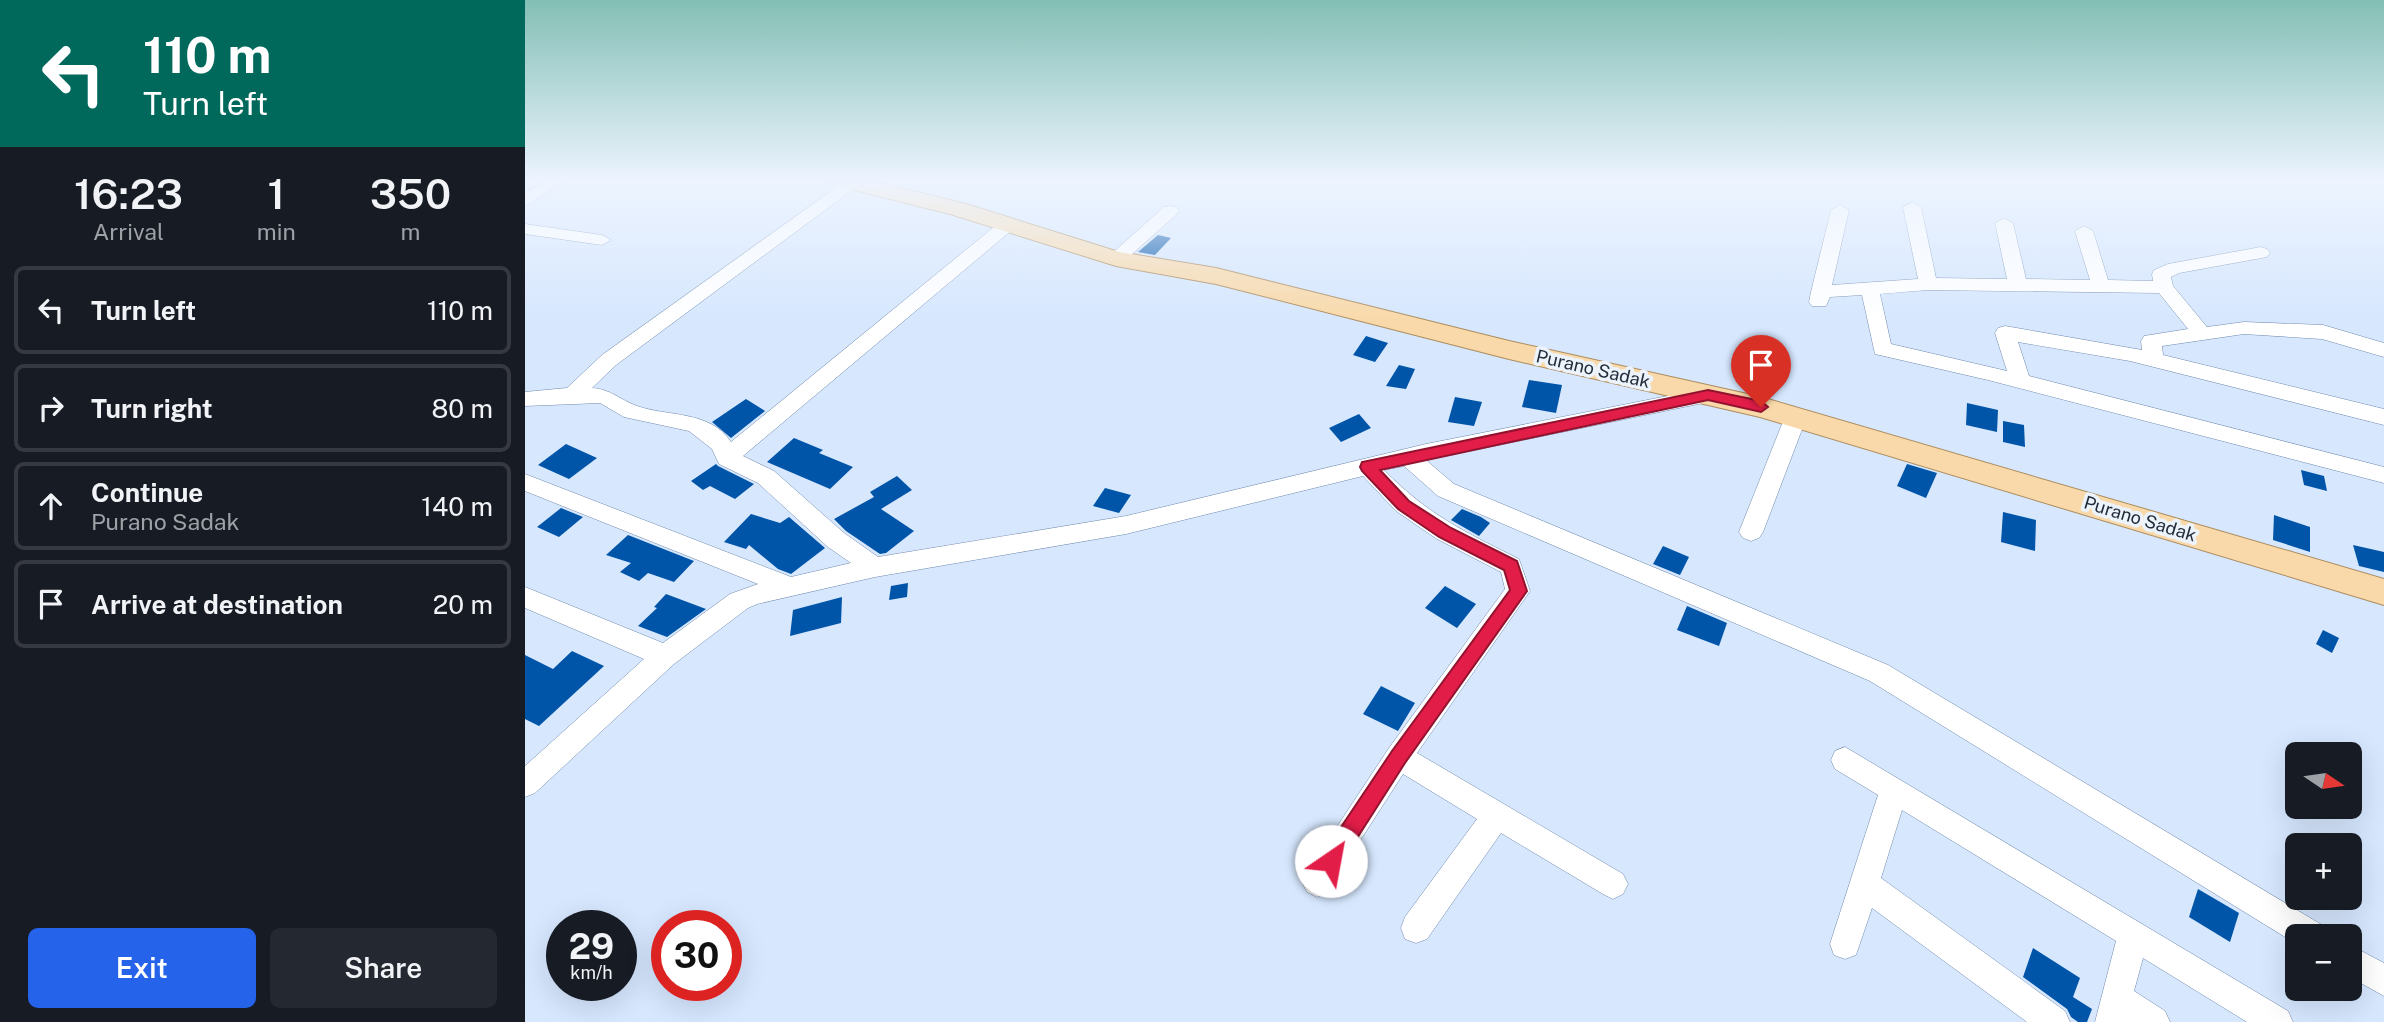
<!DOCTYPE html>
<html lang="en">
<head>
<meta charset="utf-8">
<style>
  :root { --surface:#171b24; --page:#242831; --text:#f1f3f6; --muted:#9ea1a6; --line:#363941; --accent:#2563eb }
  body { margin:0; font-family:"Public Sans",sans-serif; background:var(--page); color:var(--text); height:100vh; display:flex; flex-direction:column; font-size:26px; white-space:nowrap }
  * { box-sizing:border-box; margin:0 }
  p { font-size:23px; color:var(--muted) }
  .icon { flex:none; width:38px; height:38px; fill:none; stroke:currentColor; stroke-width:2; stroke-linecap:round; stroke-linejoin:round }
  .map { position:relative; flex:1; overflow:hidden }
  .details { display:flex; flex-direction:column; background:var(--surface); width:525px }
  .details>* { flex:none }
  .guide { background:#00695c; color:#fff; overflow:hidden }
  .needle { width:46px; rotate:103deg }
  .controls { position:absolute; left:1760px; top:742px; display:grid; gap:14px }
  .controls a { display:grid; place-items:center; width:77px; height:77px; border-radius:10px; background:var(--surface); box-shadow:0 7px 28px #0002; font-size:35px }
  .speed { position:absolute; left:21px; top:910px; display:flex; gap:14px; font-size:35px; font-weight:700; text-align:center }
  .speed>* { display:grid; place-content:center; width:91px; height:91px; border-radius:50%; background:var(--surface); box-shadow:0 7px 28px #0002; line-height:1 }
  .speed small { font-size:18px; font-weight:400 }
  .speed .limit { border:10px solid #d22; background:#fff; color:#111 }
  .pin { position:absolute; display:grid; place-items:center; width:60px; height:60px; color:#fff; margin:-72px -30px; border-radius:50% 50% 50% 0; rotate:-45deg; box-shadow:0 0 7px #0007 }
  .pin .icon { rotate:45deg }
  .me { position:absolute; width:77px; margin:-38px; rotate:33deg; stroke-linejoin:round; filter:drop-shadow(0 0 5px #0008) }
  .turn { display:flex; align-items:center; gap:24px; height:147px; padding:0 28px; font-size:32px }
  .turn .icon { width:91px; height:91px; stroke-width:2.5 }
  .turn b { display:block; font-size:49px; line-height:60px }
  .eta { display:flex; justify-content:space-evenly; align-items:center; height:119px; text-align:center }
  .eta b { font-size:42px; font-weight:600; line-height:49px }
  .action { display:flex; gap:14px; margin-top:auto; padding:14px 28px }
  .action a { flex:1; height:80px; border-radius:10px; background:var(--accent); color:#fff; font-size:28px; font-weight:600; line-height:80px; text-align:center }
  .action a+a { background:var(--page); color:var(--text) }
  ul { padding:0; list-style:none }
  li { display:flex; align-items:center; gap:21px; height:88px; margin:0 14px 10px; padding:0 14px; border:4px solid var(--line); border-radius:10px }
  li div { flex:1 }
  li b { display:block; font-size:26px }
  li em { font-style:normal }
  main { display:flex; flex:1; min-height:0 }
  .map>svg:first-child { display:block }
  .building { fill:#0155a9 }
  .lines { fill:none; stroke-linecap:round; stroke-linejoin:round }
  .minor-casing { stroke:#708aac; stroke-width:1 }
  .major-casing { stroke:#ac8c5d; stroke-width:2 }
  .minor { fill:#fff; fill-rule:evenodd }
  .major { fill:#f9d9a9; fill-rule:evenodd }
  .route { fill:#e11d48; stroke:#92132f; stroke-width:2 }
  .labels { text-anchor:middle; stroke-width:7; stroke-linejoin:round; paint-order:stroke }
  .street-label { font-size:18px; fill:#232e3c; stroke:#edf3fb }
</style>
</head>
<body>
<main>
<section class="details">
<div class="guide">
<div class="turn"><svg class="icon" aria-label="left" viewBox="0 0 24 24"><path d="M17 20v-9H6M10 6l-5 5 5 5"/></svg><div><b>110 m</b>Turn left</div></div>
</div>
<div class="eta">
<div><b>16:23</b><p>Arrival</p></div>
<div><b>1</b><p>min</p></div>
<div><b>350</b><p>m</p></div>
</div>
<ul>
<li><svg class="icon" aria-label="left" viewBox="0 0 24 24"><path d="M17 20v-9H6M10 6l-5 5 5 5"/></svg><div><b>Turn left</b></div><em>110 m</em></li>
<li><svg class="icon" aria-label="right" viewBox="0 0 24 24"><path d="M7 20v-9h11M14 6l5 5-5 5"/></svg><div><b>Turn right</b></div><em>80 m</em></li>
<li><svg class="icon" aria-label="ahead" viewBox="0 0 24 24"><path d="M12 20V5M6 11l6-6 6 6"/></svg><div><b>Continue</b><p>Purano Sadak</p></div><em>140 m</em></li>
<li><svg class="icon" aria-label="arrive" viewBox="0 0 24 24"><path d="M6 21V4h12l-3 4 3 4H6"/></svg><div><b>Arrive at destination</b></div><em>20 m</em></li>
</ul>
<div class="action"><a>Exit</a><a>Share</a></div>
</section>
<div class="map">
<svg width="1859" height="1022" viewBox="0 0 1859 1022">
  <rect width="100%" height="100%" fill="#d6e7fe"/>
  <g class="building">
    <polygon points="633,235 646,238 630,255 613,252"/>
    <polygon points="841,336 863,343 850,362 828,355"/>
    <polygon points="874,365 890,369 881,389 861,386"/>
    <polygon points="1004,380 1037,385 1031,413 997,407"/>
    <polygon points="930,397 957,402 949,426 923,422"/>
    <polygon points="221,399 240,411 206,438 187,422"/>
    <polygon points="1442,403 1473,410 1472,432 1441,425"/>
    <polygon points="834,414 846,428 816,442 804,428"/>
    <polygon points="1478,421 1499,425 1500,447 1478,442"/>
    <polygon points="269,438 298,450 294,453 328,467 305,489 242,462"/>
    <polygon points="41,444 72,458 44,479 13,465"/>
    <polygon points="191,464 193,466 229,484 210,499 185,486 178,490 166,481"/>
    <polygon points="1382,464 1412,473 1401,498 1372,486"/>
    <polygon points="1776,470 1799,476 1802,491 1779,485"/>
    <polygon points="372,476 387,490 356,509 389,531 361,553 355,554 321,531 309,519 349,497 345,492"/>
    <polygon points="580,488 606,495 594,513 568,506"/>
    <polygon points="36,508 58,517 34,537 12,527"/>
    <polygon points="937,509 956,517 965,523 954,536 926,520"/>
    <polygon points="1478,512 1511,520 1510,551 1476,542"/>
    <polygon points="226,514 255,523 264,517 300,548 266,574 253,569 224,545 221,549 199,542"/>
    <polygon points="1749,515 1785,527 1785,552 1748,540"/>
    <polygon points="103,535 169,561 149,582 123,573 114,581 95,572 106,563 81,555"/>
    <polygon points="1828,545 1859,552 1859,572 1834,566"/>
    <polygon points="1138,546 1164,557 1155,575 1128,564"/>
    <polygon points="383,583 382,597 364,600 366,586"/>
    <polygon points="920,586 951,604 932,628 900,608"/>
    <polygon points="141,594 181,609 142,637 113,626 132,608 129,607"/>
    <polygon points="317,597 316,623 265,636 268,610"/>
    <polygon points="1162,606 1202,623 1194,646 1152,630"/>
    <polygon points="1798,630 1814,638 1807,653 1791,644"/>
    <polygon points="47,651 79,666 14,726 0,719 0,655 28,669"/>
    <polygon points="856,686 890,703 873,731 838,714"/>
    <polygon points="1673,889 1714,913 1705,942 1664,917"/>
    <polygon points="1508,948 1555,978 1548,997 1567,1009 1562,1022 1553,1022 1546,1017 1542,1009 1498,977"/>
  </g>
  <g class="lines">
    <g class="minor-casing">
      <g id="minor">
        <polygon points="23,179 42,179 0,206 0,193"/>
        <path d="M323 179H336L338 182 91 365 67 388C86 389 95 400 112 406 143 417 185 410 206 442L475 222H487L490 226 487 230 218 456 249 471 319 533 353 557 601 516 901 444 1183 388 1190 390 1193 395 1190 400 1183 402 901 460 929 484 1363 665 1797 925 1801 936H1773V945L1345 681 913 496 879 466 859 470C903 515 940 532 994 559L1005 591 892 753 1098 874 1103 884 1098 894 1088 899 1078 894 976 833 902 939 891 943 880 939 876 928 880 917 952 819 878 774 802 892 792 897 782 892 777 882 782 872 864 748 980 589 976 572 912 539 871 511 838 476 601 534 350 577 232 604 223 608 149 664 10 793 0 797V766L119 659 0 608V587L138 643 205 594 233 584 0 491V474L266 577 326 563 303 547 233 483 194 464 187 449 164 431 99 417 75 403 0 406V392L42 388 77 355Z"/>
        <path d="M1387 202 1396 207 1411 278 1482 279 1470 223 1479 218 1488 223 1501 279 1565 280 1550 231 1559 226 1568 231 1583 280 1628 281 1627 274 1629 270 1643 264 1736 247 1742 249 1745 253 1742 257 1654 273 1646 277 1648 286 1682 327 1719 322 1798 325 1859 343V357L1797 339 1719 334 1637 346 1638 355 1859 409V425L1605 361 1493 342 1504 376 1859 467V483L1463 380 1350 354 1337 295 1305 297 1301 306H1287L1284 302 1286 292 1306 210 1315 205 1324 210 1307 285 1393 279 1378 207ZM1403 290 1634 293 1663 329 1619 336 1616 341 1617 350 1480 326 1473 328 1470 333 1482 371 1366 344 1355 294Z"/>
        <polygon points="645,206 651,207 654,211 651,215 597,263 585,263 582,259 585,255 639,207"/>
        <polygon points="0,224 77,235 86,240 77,245 0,234"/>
        <polygon points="1270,411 1277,414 1281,419 1238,532 1234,538 1226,541 1218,538 1214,532 1259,419 1263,414"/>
        <polygon points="1320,747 1763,1011 1768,1022 1722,1022 1618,958 1609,991 1640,1011 1645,1022 1570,1022 1591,941 1377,810 1356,878 1540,1011 1545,1022 1502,1022 1347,908 1331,955 1320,959 1309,955 1305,944 1353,795 1310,769 1306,760 1310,751"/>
        <polygon points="1825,945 1859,963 1859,996 1825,977"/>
      </g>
    </g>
    <g class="major-casing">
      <polygon id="major" points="302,179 339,179 441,204 594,252 691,268 984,341 1236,397 1859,579 1859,605 1235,417 984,359 691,284 591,266 425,214 305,184"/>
    </g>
    <use href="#minor" class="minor"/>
    <use href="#major" class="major"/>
  </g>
  <linearGradient id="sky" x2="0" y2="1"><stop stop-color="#83bfb5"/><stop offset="0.56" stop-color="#edf4ff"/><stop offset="1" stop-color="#edf4ff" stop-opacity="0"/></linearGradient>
  <rect width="1859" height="322" fill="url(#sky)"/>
  <polygon class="route" points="1183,390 1236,401 1243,407 1236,412 1183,400 855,470 884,501 926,528 992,561 1002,591 880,763 813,868 806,871 798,868 795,861 798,854 867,751 985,590 979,570 914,537 873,509 837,471 835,467 837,462"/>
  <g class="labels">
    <g class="street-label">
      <text transform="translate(1068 369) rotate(13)" y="6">Purano Sadak</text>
      <text transform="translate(1615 519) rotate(17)" y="6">Purano Sadak</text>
    </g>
  </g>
</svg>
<div class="controls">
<a><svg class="needle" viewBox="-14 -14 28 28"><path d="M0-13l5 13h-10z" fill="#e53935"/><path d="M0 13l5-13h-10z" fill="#9ea1a6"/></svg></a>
<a>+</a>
<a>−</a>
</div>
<div class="speed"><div>29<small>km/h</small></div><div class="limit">30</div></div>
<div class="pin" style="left:1236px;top:407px;background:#d93025"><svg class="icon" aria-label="arrive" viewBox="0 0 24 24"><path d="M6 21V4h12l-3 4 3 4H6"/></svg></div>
<svg class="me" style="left:806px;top:861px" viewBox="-20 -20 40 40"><circle r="19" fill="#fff"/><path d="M0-13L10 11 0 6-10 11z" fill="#e11d48"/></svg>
</div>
</main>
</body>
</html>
